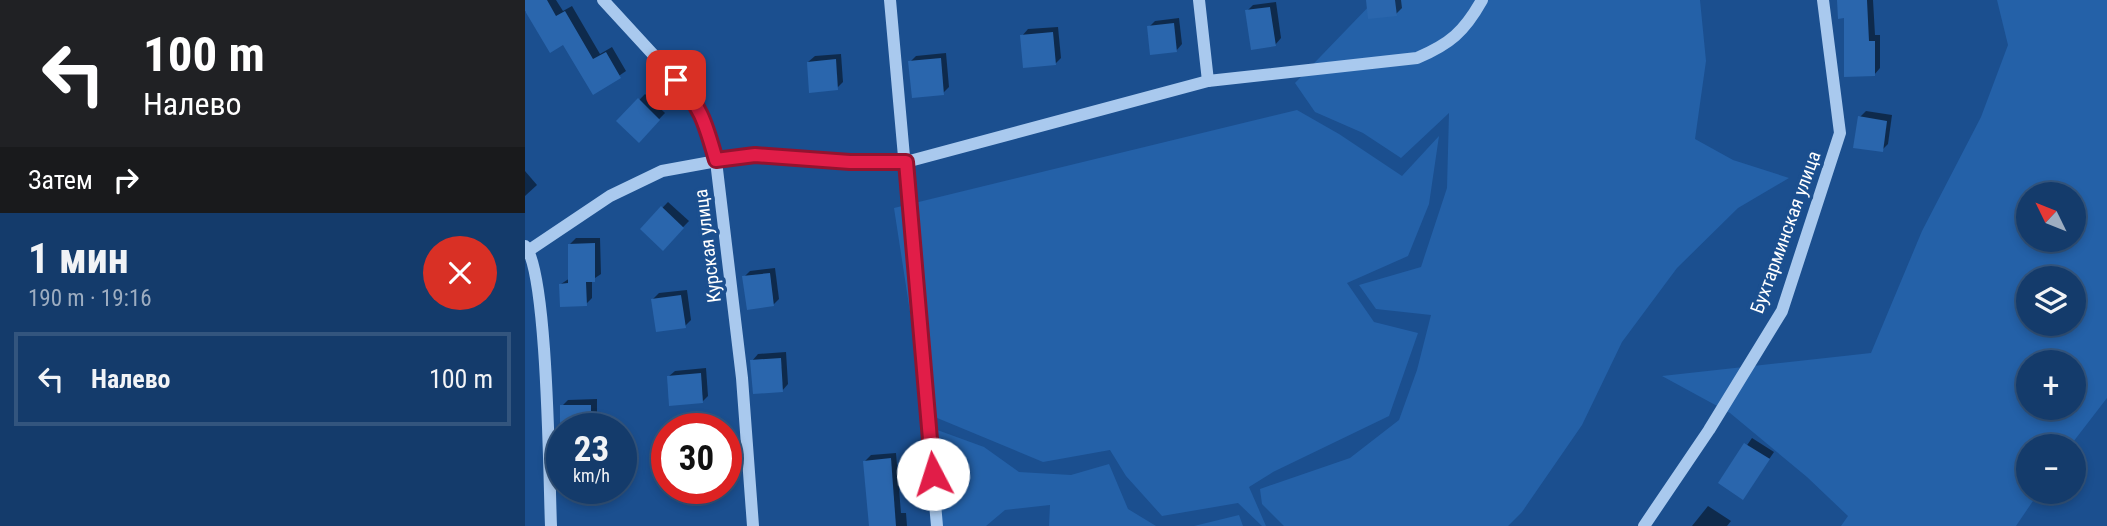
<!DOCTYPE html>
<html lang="ru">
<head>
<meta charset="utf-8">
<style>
  :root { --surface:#143b6b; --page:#1d4271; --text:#f1f3f6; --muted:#9dadc1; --line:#33557e }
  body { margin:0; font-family:"Roboto Condensed",sans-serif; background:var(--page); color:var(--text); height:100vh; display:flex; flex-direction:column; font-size:26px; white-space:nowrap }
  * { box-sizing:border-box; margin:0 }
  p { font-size:23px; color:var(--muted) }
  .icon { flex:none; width:38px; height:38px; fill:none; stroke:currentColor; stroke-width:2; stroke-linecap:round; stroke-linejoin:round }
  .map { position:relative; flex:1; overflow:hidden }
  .side { display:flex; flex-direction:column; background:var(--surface); width:525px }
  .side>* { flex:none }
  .top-card { background:#202124; color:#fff; overflow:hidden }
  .needle { width:46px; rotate:313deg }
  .tools { position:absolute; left:1491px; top:182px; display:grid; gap:14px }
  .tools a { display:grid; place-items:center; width:70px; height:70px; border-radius:50%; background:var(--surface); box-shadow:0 4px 10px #0003,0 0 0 2px var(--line); font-size:35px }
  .speed { position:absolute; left:21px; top:413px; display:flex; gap:14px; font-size:35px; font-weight:700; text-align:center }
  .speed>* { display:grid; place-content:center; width:91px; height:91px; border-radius:50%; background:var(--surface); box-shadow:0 4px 10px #0003,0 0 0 2px var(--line); line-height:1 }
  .speed small { font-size:18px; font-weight:400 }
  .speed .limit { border:10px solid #d22; background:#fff; color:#111 }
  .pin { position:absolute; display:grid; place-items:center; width:60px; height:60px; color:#fff; margin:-30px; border-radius:14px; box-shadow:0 4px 10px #0006 }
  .me { position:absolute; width:77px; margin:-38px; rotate:355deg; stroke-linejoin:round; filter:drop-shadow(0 0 5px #0008) }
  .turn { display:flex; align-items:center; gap:24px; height:147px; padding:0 28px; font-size:32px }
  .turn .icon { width:91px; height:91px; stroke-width:2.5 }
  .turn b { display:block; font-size:49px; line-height:60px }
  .then { display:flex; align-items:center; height:66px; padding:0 28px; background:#0003; gap:14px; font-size:26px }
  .round { display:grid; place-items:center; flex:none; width:74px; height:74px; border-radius:37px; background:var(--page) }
  .headline { display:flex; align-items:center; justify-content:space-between; height:119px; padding:0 28px }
  h1 { font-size:42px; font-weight:700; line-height:52px }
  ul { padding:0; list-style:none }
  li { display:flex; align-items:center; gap:21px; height:94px; margin:0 14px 10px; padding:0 14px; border:4px solid var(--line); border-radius:0px }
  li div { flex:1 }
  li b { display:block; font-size:26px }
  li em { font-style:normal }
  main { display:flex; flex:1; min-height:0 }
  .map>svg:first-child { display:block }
  .green { fill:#2461a8; fill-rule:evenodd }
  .shadow { fill:#0007 }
  .building { fill:#2a66ad }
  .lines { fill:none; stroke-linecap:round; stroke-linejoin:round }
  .minor { stroke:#a9c9ee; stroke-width:12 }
  .route-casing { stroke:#92132f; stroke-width:18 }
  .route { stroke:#e11d48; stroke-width:12 }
  .labels { text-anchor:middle; stroke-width:7; stroke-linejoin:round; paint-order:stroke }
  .street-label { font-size:19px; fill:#fff; stroke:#1b4f8f }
</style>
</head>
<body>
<main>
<section class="side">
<div class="top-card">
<div class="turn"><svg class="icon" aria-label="left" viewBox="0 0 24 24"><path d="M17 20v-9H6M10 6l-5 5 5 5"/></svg><div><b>100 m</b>Налево</div></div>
<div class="then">Затем<svg class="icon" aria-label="right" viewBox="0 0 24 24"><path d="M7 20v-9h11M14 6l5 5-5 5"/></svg></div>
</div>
<div class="headline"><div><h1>1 мин</h1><p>190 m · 19:16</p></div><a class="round" style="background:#d93025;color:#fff"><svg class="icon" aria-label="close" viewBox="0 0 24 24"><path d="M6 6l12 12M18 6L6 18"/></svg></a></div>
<ul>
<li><svg class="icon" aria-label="left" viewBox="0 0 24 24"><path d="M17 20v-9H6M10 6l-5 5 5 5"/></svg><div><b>Налево</b></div><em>100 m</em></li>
</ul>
</section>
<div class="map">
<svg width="1582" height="526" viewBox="0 0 1582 526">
  <rect width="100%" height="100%" fill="#1b4f8f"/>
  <g class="green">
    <polygon points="850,0 1175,0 1181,61 1170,139 1208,160 1264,178 1213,208 1152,268 1097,342 1057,425 997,512 983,526 759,526 737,504 735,489 825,458 874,420 892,370 906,315 851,309 834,285 896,267 922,188 924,113 876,158 838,133 790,112 770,83"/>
    <path d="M1472 0H1582V398L1545 446H1503V492H1514L1491 526H1316L1323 516 1282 477 1205 413 1137 376 1346 353 1397 231 1456 117 1483 45ZM1503 194H1549V240H1503ZM1503 278H1549V324H1503ZM1503 362H1549V408H1503Z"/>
    <polygon points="772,110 814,134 877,176 914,136 904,204 883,256 822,283 849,322 893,333 864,416 748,472 724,487 741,526 737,526 713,503 637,516 601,476 585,450 518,462 405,415 397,390 369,208"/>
    <polygon points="404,427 459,447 494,472 546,475 584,464 603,509 631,526 524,526 525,505 480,510 461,526 410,526"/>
    <polygon points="714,515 718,526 669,526"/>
  </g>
  <g class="shadow">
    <polygon points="0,0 31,0 38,11 47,6 75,54 87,47 101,71 69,93 39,42 2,11 0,12"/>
    <polygon points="843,0 876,0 877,8 871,14"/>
    <polygon points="1314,0 1348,0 1350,35 1355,35 1355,68 1349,75"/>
    <polygon points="751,2 756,38 750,45 722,11 728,5"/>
    <polygon points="654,18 657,44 651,51 624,27 630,21"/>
    <polygon points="533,27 536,58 530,64 497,36 503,29"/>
    <polygon points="421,53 424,87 418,93 385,62 391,56"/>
    <polygon points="316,54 318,82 312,88 283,62 290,56"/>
    <polygon points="120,94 140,113 114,140 94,121"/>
    <polygon points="1341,111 1367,115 1363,144 1357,150 1335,117"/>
    <polygon points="0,171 12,185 0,196"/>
    <polygon points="143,202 164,221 138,248 117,229"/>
    <polygon points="51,238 75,238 76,274 67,280 67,298 61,304 36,284 45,278 44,245"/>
    <polygon points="250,268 254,299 248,305 219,277 225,271"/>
    <polygon points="162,290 166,320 160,326 128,299 134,293"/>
    <polygon points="261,352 263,384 257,391 227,361 233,354"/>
    <polygon points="181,368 183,396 177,402 143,377 150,371"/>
    <polygon points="72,399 72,429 37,429 37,406 43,400"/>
    <polygon points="1227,438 1249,452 1218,497 1196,483"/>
    <polygon points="371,453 376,513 381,513 382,526 345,526 340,461 346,455"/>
    <polygon points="1183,506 1206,521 1202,526 1167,526"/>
  </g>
  <g class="building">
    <polygon points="0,0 22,0 31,16 40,11 68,59 81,52 96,78 68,95 38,45 25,53 0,11"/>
    <polygon points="841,0 870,0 872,16 843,19"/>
    <polygon points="1312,0 1342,0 1344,41 1350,41 1350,76 1319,77 1319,18 1313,19"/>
    <polygon points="745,7 751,46 726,50 720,10"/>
    <polygon points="649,23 652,52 625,55 622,26"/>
    <polygon points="528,32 531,65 498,68 495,35"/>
    <polygon points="416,58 419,95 387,98 383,61"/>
    <polygon points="311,59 313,90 284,93 282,62"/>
    <polygon points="113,98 135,120 114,143 91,121"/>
    <polygon points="1333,116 1362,121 1358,152 1328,148"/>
    <polygon points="136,206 159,228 138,251 115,229"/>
    <polygon points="70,243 70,282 61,282 62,306 35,307 34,284 43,283 43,244"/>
    <polygon points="245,273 249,306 222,310 217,276"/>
    <polygon points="156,295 161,328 131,332 126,299"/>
    <polygon points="256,358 258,392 228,394 225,360"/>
    <polygon points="176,373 178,403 144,406 142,376"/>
    <rect x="35" y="405" width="31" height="24"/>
    <polygon points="1219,443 1245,459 1218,500 1193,483"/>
    <polygon points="366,458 371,526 344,526 338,461"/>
  </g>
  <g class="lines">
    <g class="minor">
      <polyline points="78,0 169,99 179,120 191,161 217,378 228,526"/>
      <polyline points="365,0 412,526"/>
      <polyline points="674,0 683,81"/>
      <path d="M0 246C23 271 24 481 26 526"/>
      <path d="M0 253 85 196 137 171 230 154 325 162H381L683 81 892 58C925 44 939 32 957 0"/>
      <polyline points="1119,526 1184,430 1257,311 1315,133 1298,0"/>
    </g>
  </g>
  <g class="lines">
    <g class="route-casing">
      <path id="route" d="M151 80C177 107 181 126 191 160L230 155 325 162H381L408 474"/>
    </g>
    <use href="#route" class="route"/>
  </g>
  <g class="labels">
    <g class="street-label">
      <text transform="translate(1260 232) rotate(-70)" y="7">Бухтарминская улица</text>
      <text transform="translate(182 246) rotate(-97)" y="7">Курская улица</text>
    </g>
  </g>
</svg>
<div class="tools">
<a><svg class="needle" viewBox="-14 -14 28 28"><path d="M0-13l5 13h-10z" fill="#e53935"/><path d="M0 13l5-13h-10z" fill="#9dadc1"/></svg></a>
<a><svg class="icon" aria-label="layers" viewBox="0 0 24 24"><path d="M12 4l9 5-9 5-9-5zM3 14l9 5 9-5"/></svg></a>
<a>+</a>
<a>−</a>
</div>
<div class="speed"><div>23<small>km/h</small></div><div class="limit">30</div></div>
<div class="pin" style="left:151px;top:80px;background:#d93025"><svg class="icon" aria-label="arrive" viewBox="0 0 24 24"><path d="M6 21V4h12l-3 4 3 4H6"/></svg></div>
<svg class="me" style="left:408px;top:474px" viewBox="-20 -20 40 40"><circle r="19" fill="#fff"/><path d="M0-13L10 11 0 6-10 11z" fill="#e11d48"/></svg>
</div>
</main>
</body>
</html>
